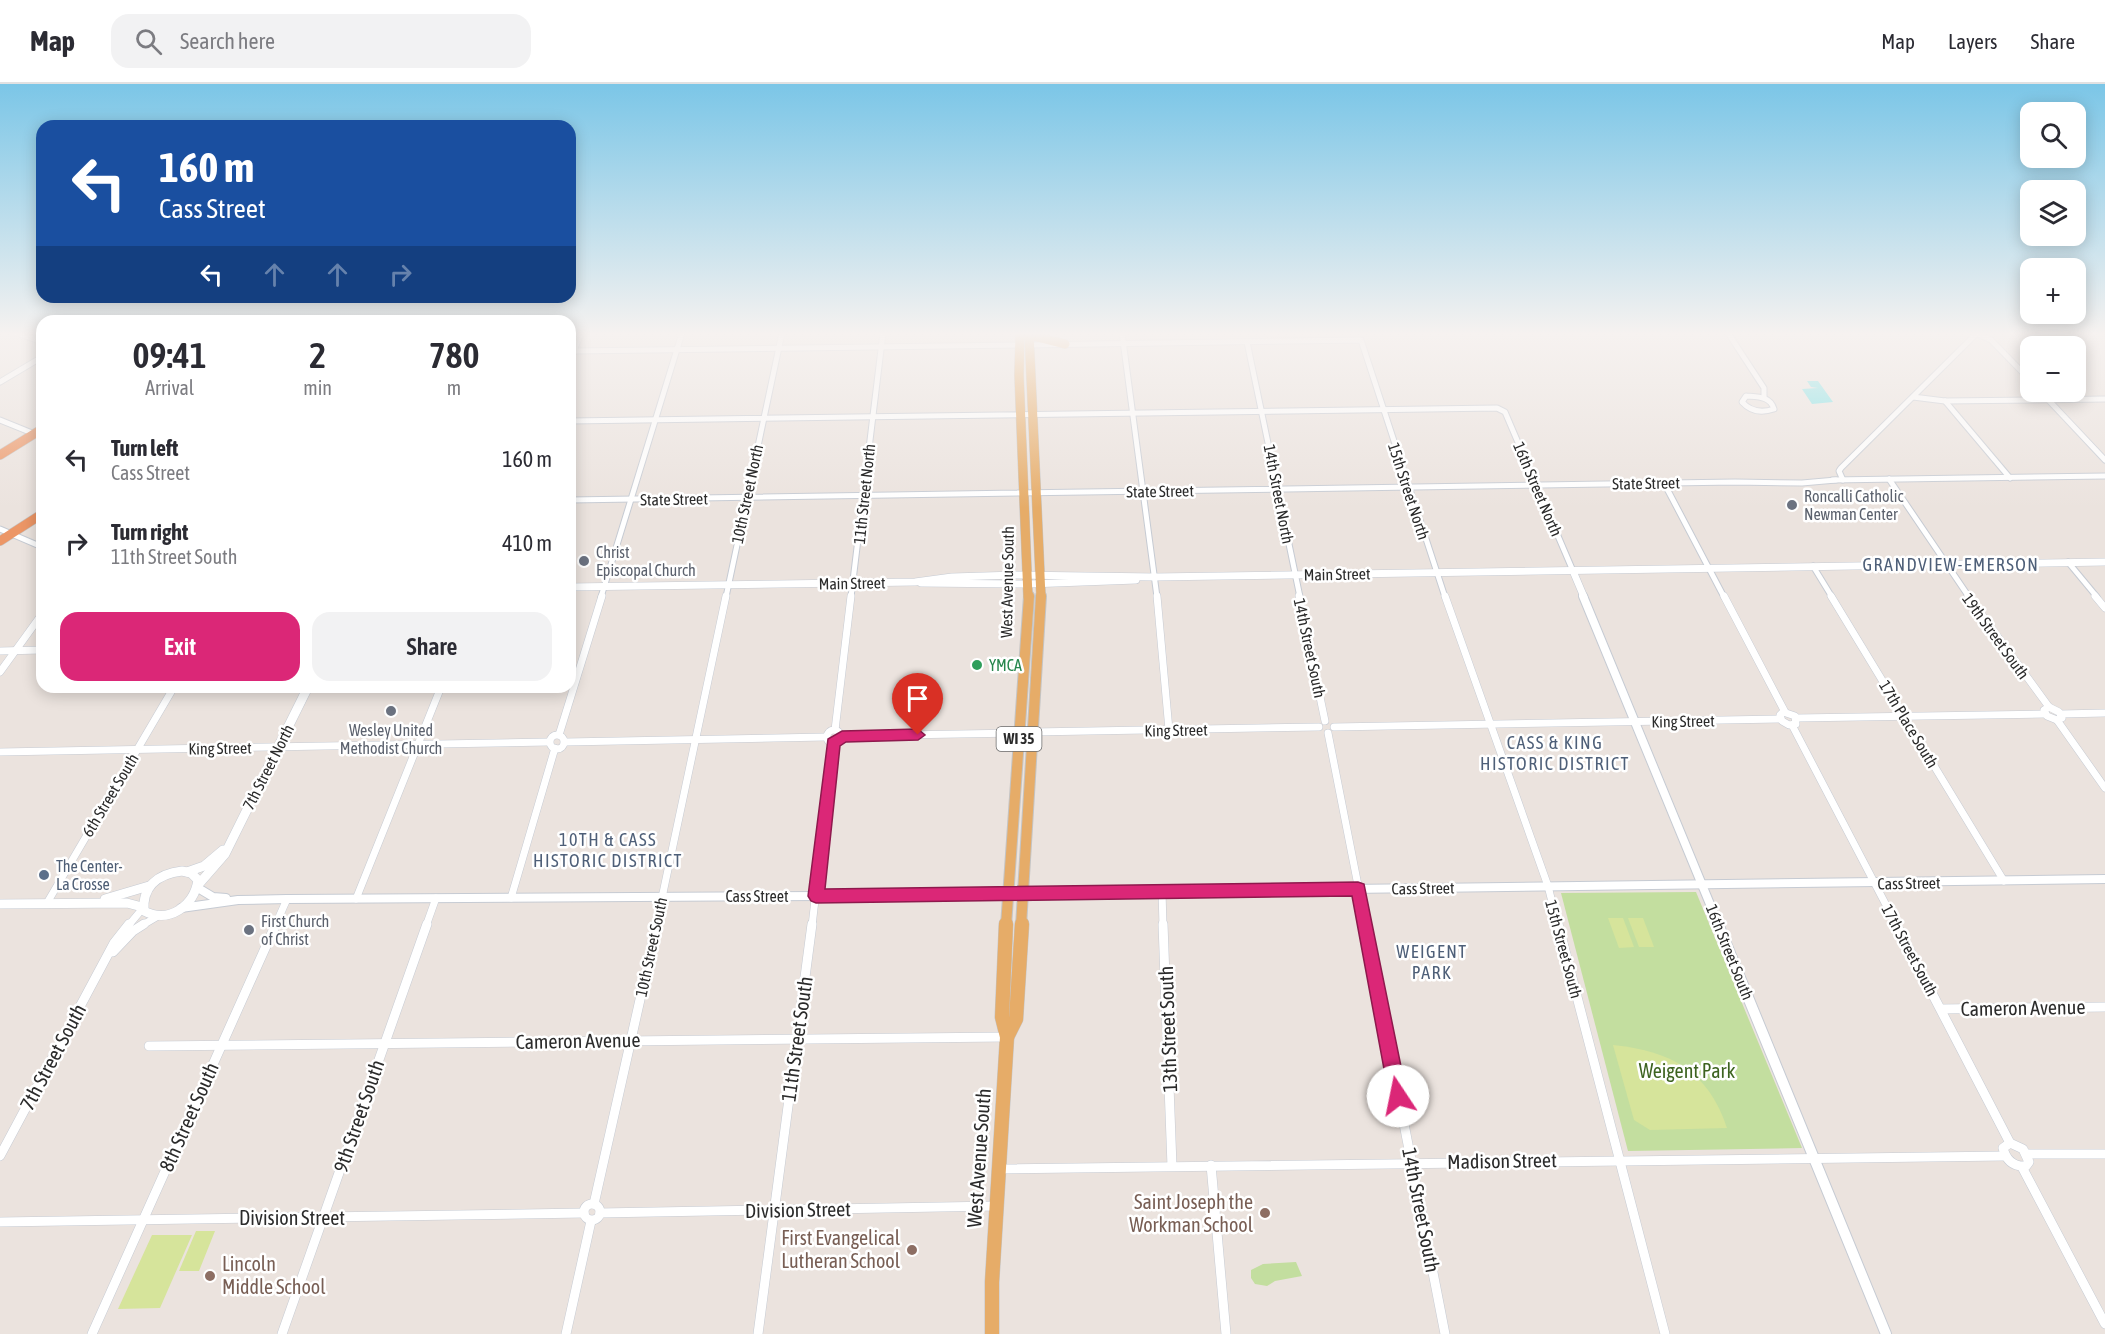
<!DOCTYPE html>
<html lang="en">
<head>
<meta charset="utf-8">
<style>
  :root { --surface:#fff; --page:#f2f2f3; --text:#2b2b33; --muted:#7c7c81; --line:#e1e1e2; --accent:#db2777 }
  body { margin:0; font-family:"Asap Condensed",sans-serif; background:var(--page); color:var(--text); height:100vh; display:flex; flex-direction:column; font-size:22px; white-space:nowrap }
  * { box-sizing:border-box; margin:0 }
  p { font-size:20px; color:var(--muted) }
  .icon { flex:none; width:33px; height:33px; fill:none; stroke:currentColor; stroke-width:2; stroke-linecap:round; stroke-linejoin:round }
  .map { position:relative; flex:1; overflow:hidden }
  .side { position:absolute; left:36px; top:231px; width:540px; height:378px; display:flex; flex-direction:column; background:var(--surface); border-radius:18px; box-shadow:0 3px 15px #0003 }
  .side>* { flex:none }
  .top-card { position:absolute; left:36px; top:36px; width:540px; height:183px; border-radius:18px; box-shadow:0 3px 15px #0003; background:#1a4fa0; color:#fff; overflow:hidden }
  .tools { position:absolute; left:2020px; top:18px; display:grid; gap:12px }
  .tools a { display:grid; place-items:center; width:66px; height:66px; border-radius:12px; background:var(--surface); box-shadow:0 3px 15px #0003; font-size:30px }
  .pin { position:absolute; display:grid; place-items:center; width:51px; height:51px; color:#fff; margin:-62px -26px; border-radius:50% 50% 50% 0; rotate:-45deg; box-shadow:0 0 6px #0007 }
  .pin .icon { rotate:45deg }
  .me { position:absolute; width:66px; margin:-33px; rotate:349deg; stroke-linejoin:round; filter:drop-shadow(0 0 4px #0008) }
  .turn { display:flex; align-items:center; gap:21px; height:126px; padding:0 24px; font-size:27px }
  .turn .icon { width:78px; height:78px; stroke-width:2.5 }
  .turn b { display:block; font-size:42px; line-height:51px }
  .lanes { display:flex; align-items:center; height:57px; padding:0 24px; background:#0003; justify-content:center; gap:30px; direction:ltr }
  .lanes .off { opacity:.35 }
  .eta { display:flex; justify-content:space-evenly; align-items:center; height:102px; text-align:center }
  .eta b { font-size:36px; font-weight:600; line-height:42px }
  .button { display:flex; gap:12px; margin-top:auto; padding:12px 24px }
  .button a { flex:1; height:69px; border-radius:18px; background:var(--accent); color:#fff; font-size:24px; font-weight:600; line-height:69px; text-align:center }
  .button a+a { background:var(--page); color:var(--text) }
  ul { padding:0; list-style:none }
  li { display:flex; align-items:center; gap:18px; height:84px; padding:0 24px }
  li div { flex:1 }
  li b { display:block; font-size:22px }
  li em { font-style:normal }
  header { display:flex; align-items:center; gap:36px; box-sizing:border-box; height:84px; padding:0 30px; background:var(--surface); border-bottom:2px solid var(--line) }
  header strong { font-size:28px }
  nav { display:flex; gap:33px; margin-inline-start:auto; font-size:21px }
  .search { width:420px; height:54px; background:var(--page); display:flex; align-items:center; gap:15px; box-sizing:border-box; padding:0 21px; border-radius:18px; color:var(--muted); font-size:22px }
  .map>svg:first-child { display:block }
  .green { fill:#c3de9f }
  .pitch { fill:#d6e49b }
  .water { fill:#79e1e5 }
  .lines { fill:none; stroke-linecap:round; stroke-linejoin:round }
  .minor-far2-casing { stroke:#c6cbd3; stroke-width:7 }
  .minor-far1-casing { stroke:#c6cbd3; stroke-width:8 }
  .minor-casing { stroke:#c6cbd3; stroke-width:10 }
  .tertiary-far2-casing { stroke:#c6cbd3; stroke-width:8 }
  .tertiary-far1-casing { stroke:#c6cbd3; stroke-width:10 }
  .tertiary-casing { stroke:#c6cbd3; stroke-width:12 }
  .secondary-casing { stroke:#c6cbd3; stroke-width:10 }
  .primary-far2-casing { stroke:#c4c4c4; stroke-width:10 }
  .primary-far1-casing { stroke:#c4c4c4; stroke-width:12 }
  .primary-casing { stroke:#c4c4c4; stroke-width:15 }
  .trunk-casing { stroke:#c4c4c4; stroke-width:10 }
  .minor-far2 { stroke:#fff; stroke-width:5 }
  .minor-far1 { stroke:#fff; stroke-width:7 }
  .minor { stroke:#fff; stroke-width:9 }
  .tertiary-far2 { stroke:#fff; stroke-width:7 }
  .tertiary-far1 { stroke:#fff; stroke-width:8 }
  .tertiary { stroke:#fff; stroke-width:10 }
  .secondary { stroke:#fff; stroke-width:9 }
  .primary-far2 { stroke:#e6ac68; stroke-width:9 }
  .primary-far1 { stroke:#e6ac68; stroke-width:10 }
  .primary { stroke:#e6ac68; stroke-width:14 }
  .trunk { stroke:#ec9666; stroke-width:9 }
  .route { fill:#db2777; stroke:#8e194d; stroke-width:1.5 }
  .worship-dot { fill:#6b7280; stroke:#fff; stroke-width:2 }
  .leisure-dot { fill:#2e9e5b; stroke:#fff; stroke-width:2 }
  .service-dot { fill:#5c6f8a; stroke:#fff; stroke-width:2 }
  .education-dot { fill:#8d6e63; stroke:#fff; stroke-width:2 }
  .labels { text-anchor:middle; stroke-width:5; stroke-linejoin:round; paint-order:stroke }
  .shield { fill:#fff; stroke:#6b6b6b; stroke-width:1.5 }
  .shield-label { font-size:15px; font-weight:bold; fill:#2b2b2b }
  .street-label { font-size:16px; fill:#2b2b2b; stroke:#fff }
  .worship-label { font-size:16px; fill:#5b616d; stroke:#fff; text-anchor:start }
  .leisure-label { font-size:16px; fill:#27864d; stroke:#fff; text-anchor:start }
  .service-label { font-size:16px; fill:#4e5e75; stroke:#fff; text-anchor:start }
  .neighbourhood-label { font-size:18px; letter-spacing:1.5px; fill:#4e5f78; stroke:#fff }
  .near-street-label { font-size:20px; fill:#2b2b2b; stroke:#fff }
  .near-park-label { font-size:20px; fill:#3d6320; stroke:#fff }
  .near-education-label { font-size:20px; fill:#785e54; stroke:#fff; text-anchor:end }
</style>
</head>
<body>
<header>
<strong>Map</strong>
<div class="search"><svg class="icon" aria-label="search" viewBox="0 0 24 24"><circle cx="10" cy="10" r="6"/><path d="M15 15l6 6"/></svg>Search here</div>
<nav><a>Map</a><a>Layers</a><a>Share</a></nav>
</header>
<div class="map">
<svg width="2105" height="1250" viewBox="0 0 2105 1250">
  <rect width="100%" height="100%" fill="#ebe3de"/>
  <g class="green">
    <polygon points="1696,808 1802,1064 1628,1067 1561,809"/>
    <polygon points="1296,1178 1302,1192 1275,1197 1267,1202 1255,1200 1251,1194 1251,1186 1263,1180"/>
  </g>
  <g class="pitch">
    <polygon points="1608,834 1623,834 1634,863 1619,864"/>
    <polygon points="1628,834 1643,834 1654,863 1639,863"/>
    <path d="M1613 961C1671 967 1708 987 1727 1044L1650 1046 1634 1036Z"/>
    <polygon points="196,1147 215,1147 199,1187 179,1187"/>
    <polygon points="152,1151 192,1151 160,1224 118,1225"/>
  </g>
  <polygon class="water" points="1807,297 1818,297 1833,318 1812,320 1802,305 1818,304 1811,303"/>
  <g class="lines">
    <g class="minor-far2-casing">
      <g id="minor-far2">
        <polyline points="17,249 42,258"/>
        <polyline points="1122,249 1157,513"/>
        <polyline points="1728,249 1764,304 1764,313"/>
        <polyline points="1976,249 1991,256 2031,297"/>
        <polyline points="1247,258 1300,513"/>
        <polyline points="1028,261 1361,256 1445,513"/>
        <polyline points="574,267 1019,261"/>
        <polyline points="570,277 581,249"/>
        <polyline points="0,298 42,273"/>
        <polyline points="2041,308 2105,376"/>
        <path d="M1746 312C1758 313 1770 312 1774 325 1762 329 1751 328 1742 318Z"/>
        <polyline points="1913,313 1945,317 2105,315"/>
        <polyline points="1945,317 2010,394"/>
        <polyline points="0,336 42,353"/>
        <polyline points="570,337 1497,324 1505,328 1573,487"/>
        <polyline points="1889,395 1969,513"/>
        <polyline points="1832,396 2105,392"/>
        <polyline points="1843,396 1839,387 1841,384 1977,249"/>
        <polyline points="1664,399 1724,513"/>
        <polyline points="570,416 1735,398 1802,399 1836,396"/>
        <polyline points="0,445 42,463"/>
        <polyline points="2068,478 2097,513"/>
        <polyline points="1813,482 1832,513"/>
        <polyline points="601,513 682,249"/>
        <polyline points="726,513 782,249"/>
        <polyline points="851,513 883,249"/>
      </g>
    </g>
    <g class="minor-far1-casing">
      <g id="minor-far1">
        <polyline points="1157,512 1169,646"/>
        <polyline points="1299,512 1325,637"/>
        <polyline points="1445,512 1548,802 1558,842"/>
        <polyline points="1724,512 1785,628"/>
        <polyline points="1831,512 2004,797"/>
        <polyline points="1968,512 2049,623"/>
        <polyline points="2095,512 2105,524"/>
        <polyline points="0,567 42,566"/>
        <polyline points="0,588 42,530"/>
        <polygon points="2049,623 2059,628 2062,634 2057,636 2047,632 2044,626"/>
        <polygon points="1783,628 1795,632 1796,640 1789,641 1782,637 1780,631"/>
        <polyline points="2061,630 2105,629"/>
        <polyline points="1797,634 2045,630"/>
        <polyline points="2057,636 2105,704"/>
        <polyline points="1792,641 1897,842"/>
        <polyline points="1334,643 1780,635"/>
        <circle cx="834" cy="653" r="7"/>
        <polyline points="835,646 851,512"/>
        <polyline points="1033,648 1319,643"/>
        <polyline points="1328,649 1366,842"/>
        <circle cx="557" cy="658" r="7"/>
        <polyline points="559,651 602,512"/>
        <polyline points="842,652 1020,649"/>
        <polyline points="566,658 826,653"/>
        <polyline points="0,668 549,658"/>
        <polyline points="1162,807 1163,842"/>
        <polyline points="511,814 555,664"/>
        <polyline points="356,815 441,603"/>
        <polyline points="47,819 174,603"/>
        <polyline points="128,842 143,824"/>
        <polyline points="141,842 158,832"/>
        <polyline points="275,842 287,815"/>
        <polyline points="426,842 436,814"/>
        <polyline points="656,842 726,512"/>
        <polyline points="812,842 833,659"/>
      </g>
    </g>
    <g class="minor-casing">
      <g id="minor">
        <polyline points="1163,840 1172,1082"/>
        <polyline points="1365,840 1445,1250"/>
        <polyline points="1558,840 1665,1250"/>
        <polyline points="1896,840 2010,1059"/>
        <polyline points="113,868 133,847 144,840"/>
        <polyline points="1941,925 2105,923"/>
        <polyline points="149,962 1007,953"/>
        <path d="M2010 1059 2023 1065 2029 1078 2026 1082C2013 1083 2006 1076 2003 1064Z"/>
        <polyline points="2027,1070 2105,1070"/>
        <polyline points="0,1072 114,859 129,840"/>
        <polyline points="1211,1081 1226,1250"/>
        <polyline points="2022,1083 2105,1240"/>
        <polyline points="999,1085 2005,1072"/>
        <circle cx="592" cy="1128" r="8"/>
        <polyline points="594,1120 657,840"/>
        <polyline points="600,1129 996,1122"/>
        <polyline points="0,1138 584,1129"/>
        <polyline points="92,1250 276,840"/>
        <polyline points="282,1250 427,840"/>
        <polyline points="566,1250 591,1137"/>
        <polyline points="758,1250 812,840"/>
      </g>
    </g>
    <g class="tertiary-far2-casing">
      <g id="tertiary-far2">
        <polyline points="1573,487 1584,513"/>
        <polyline points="921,499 1029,500 1136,496"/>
        <polyline points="570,503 915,498 952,493 1016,491 1155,493 2105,478"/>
      </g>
    </g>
    <g class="tertiary-far1-casing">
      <g id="tertiary-far1">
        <polyline points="1583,512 1719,842"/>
        <polyline points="198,804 213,813 226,814"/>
        <polyline points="181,824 238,816 287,815 826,812 2105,795"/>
      </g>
    </g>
    <g class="tertiary-casing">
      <polyline id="tertiary" points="1718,840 1886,1250"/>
    </g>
    <g class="secondary-casing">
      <g id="secondary">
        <path d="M182 787 191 789 198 796C194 822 169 840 144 827 142 802 158 790 182 787Z"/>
        <polyline points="187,788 204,782 223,766"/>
        <polyline points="198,801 225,770 308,603"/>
        <polyline points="105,815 149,802"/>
        <polyline points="0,820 127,819 142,823"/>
      </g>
    </g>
    <g class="primary-far2-casing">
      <g id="primary-far2">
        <polyline points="1020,249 1019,291 1028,513"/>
        <polyline points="1029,249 1041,513"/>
        <polyline points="1029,251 1065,260"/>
      </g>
    </g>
    <g class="primary-far1-casing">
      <g id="primary-far1">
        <polyline points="1006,842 1029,512"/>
        <polyline points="1021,842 1041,512"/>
      </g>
    </g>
    <g class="primary-casing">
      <g id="primary">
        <polyline points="1007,953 1016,935 1022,840"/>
        <polyline points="992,1250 992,1198 1007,953 1002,933 1006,840"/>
      </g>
    </g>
    <g class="trunk-casing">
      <g id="trunk">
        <polyline points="0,371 42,345"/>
        <polyline points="0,457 42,430"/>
      </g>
    </g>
    <use href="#minor-far2" class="minor-far2"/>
    <use href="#minor-far1" class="minor-far1"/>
    <use href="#minor" class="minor"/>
    <use href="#tertiary-far2" class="tertiary-far2"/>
    <use href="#tertiary-far1" class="tertiary-far1"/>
    <use href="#tertiary" class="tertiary"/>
    <use href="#secondary" class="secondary"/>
    <use href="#primary-far2" class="primary-far2"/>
    <use href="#primary-far1" class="primary-far1"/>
    <use href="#primary" class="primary"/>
    <use href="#trunk" class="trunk"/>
  </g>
  <linearGradient id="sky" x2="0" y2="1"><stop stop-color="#7bc6e7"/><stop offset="0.59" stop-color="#f6f2f0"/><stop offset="1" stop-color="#f6f2f0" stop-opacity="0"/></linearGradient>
  <rect width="2105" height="424" fill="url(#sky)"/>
  <polygon class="route" points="918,645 925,651 918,656 846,658 840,662 825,805 1358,798 1364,800 1407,1012 1404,1018 1398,1021 1392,1018 1389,1012 1352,812 816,819 811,817 808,812 828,655 842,647"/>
  <g class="worship-dot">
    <circle cx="1792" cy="421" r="6"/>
    <circle cx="584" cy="477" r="6"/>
    <circle cx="391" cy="627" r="6"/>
    <circle cx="249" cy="846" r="6"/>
  </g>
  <circle class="leisure-dot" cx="977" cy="581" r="6"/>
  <circle class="service-dot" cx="44" cy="791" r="6"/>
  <g class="education-dot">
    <circle cx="1265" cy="1129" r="6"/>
    <circle cx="912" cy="1166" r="6"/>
    <circle cx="210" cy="1192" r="6"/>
  </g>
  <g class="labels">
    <rect class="shield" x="996.5" y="643" width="45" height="24" rx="4.5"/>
    <g class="shield-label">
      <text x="1019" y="660">WI 35</text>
    </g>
    <g class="street-label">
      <text transform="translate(1646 399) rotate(-1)" y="6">State Street</text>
      <text transform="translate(1538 405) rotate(67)" y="6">16th Street North</text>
      <text transform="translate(1160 407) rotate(-1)" y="6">State Street</text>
      <text transform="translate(1409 407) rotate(72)" y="6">15th Street North</text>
      <text transform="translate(747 410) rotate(-78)" y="6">10th Street North</text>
      <text transform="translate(864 410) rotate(-84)" y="6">11th Street North</text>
      <text transform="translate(1279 410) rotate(79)" y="6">14th Street North</text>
      <text transform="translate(674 415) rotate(-1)" y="6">State Street</text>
      <text transform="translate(1337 490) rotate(-1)" y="6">Main Street</text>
      <text transform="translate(1007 498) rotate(-89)" y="6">West Avenue South</text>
      <text transform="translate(852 499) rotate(-1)" y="6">Main Street</text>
      <text transform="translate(1996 552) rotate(54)" y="6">19th Street South</text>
      <text transform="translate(1310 564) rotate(78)" y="6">14th Street South</text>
      <text transform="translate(1683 637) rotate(-1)" y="6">King Street</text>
      <text transform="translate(1909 640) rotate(59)" y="6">17th Place South</text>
      <text transform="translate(1176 646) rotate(-1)" y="6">King Street</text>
      <text transform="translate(220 664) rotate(-1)" y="6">King Street</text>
      <text transform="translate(268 683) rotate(-63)" y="6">7th Street North</text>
      <text transform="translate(110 711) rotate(-59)" y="6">6th Street South</text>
      <text transform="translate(1909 799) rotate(-1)" y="6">Cass Street</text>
      <text transform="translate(1423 804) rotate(-1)" y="6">Cass Street</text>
      <text x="757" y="818">Cass Street</text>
      <text transform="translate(651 863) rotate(-78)" y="6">10th Street South</text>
      <text transform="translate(1564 865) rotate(75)" y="6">15th Street South</text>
      <text transform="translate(1910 866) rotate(62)" y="6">17th Street South</text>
      <text transform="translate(1730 868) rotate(68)" y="6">16th Street South</text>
    </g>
    <g class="worship-label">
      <text x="1804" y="418">Roncalli Catholic<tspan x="1804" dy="18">Newman Center</tspan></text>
      <text x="596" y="474">Christ<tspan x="596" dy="18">Episcopal Church</tspan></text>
      <text x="391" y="652" text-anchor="middle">Wesley United<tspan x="391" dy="18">Methodist Church</tspan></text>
      <text x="261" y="843">First Church<tspan x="261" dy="18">of Christ</tspan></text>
    </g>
    <g class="leisure-label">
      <text x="989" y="587">YMCA</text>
    </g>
    <g class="service-label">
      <text x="56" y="788">The Center-<tspan x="56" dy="18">La Crosse</tspan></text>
    </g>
    <g class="neighbourhood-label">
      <text x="1951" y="487">GRANDVIEW-EMERSON</text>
      <text x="1555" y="665">CASS &amp; KING<tspan x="1555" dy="21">HISTORIC DISTRICT</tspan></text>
      <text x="608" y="762">10TH &amp; CASS<tspan x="608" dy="21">HISTORIC DISTRICT</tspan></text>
      <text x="1432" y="874">WEIGENT<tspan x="1432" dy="21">PARK</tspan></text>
    </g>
    <g class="near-street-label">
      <text transform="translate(2023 924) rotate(-1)" y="7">Cameron Avenue</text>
      <text transform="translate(1168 945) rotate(-92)" y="7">13th Street South</text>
      <text transform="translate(797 955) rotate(-82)" y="7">11th Street South</text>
      <text transform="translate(578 957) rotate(-1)" y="7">Cameron Avenue</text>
      <text transform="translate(53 973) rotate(-62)" y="7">7th Street South</text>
      <text transform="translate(359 1032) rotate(-71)" y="7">9th Street South</text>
      <text transform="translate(189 1033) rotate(-66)" y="7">8th Street South</text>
      <text transform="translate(979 1074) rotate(-86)" y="7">West Avenue South</text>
      <text transform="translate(1502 1077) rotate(-1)" y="7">Madison Street</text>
      <text transform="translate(798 1126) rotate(-1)" y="7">Division Street</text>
      <text transform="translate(1421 1126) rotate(79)" y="7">14th Street South</text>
      <text x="292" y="1141">Division Street</text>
    </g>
    <g class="near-park-label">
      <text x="1687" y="994">Weigent Park</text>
    </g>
    <g class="near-education-label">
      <text x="1253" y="1125">Saint Joseph the<tspan x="1253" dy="23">Workman School</tspan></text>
      <text x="900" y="1161">First Evangelical<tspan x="900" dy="23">Lutheran School</tspan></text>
      <text x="222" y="1187" text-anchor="start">Lincoln<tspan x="222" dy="23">Middle School</tspan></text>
    </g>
  </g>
</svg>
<div class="tools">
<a><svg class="icon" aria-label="search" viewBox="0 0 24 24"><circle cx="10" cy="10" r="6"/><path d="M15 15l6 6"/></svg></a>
<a><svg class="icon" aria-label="layers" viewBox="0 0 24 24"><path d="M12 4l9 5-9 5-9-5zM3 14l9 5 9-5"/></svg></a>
<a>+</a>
<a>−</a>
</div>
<div class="pin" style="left:918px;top:651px;background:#d93025"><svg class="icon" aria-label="arrive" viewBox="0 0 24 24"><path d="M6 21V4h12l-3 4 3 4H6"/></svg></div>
<svg class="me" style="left:1398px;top:1012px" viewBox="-20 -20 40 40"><circle r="19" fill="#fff"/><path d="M0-13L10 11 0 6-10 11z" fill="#db2777"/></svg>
<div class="top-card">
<div class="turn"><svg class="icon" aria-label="left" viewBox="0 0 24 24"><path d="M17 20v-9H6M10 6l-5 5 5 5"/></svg><div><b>160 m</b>Cass Street</div></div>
<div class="lanes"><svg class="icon" aria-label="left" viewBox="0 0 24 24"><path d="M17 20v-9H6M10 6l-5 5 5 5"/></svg><svg class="icon off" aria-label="ahead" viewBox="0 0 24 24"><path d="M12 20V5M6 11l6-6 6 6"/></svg><svg class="icon off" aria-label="ahead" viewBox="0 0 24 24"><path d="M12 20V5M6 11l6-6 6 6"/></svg><svg class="icon off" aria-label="right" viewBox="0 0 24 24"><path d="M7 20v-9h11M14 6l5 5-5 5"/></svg></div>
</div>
<section class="side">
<div class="eta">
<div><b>09:41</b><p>Arrival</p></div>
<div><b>2</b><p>min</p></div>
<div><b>780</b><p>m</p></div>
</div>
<ul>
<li><svg class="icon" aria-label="left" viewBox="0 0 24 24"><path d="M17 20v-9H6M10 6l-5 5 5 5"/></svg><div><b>Turn left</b><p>Cass Street</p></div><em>160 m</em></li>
<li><svg class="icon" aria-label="right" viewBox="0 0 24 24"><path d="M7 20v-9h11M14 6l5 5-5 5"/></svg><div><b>Turn right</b><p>11th Street South</p></div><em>410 m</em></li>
</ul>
<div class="button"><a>Exit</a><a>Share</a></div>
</section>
</div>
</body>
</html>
